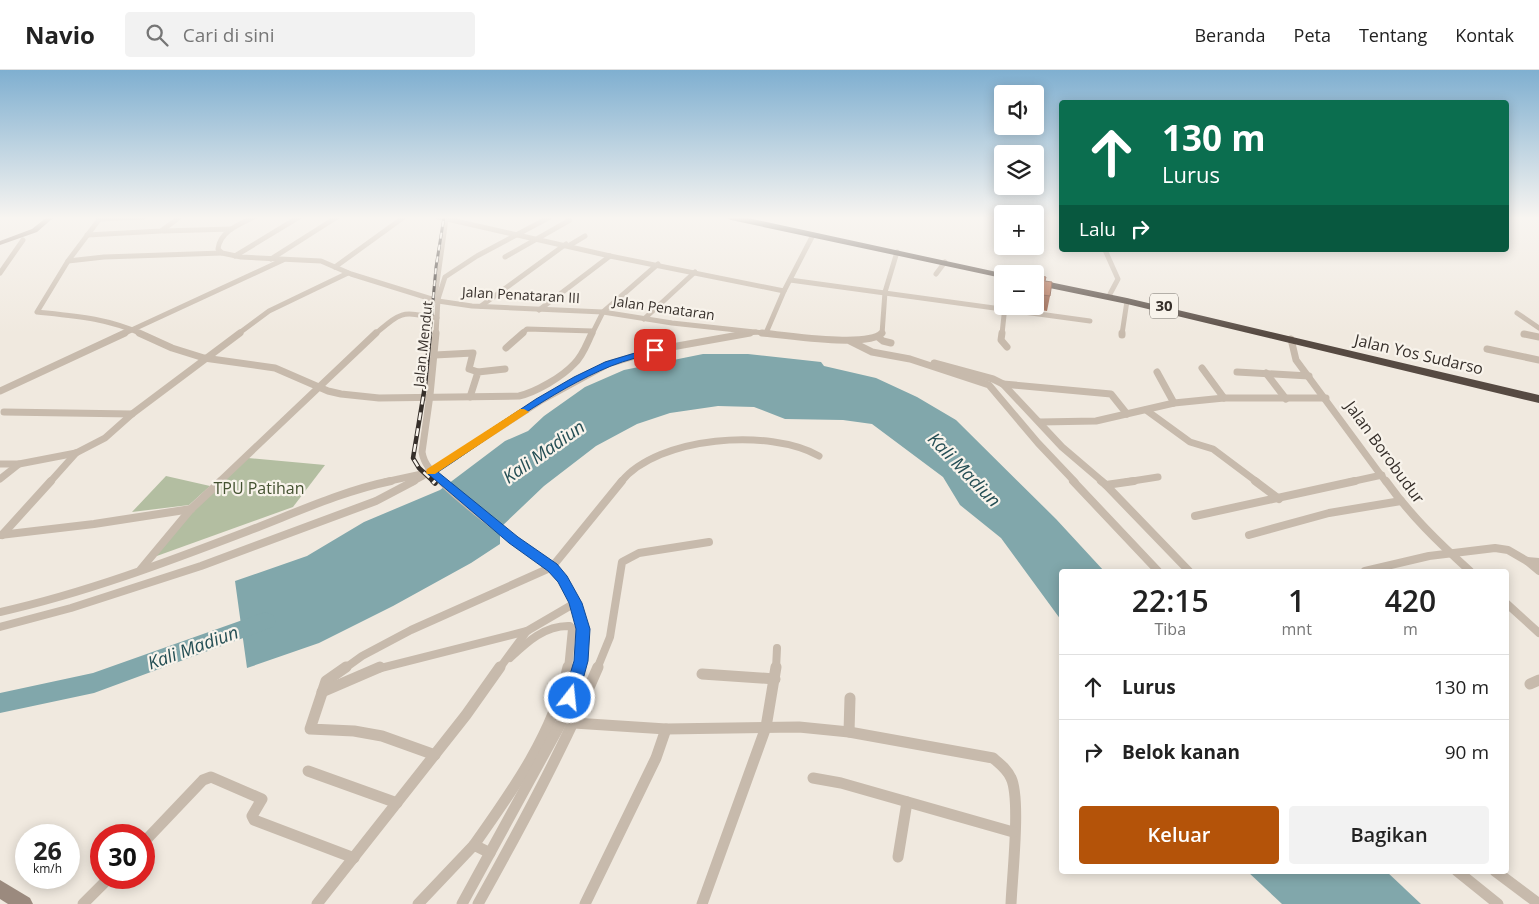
<!DOCTYPE html>
<html lang="id">
<head>
<meta charset="utf-8">
<style>
  :root { --surface:#fff; --page:#f2f2f2; --text:#222; --muted:#767676; --line:#e0e0e0; --accent:#b45309 }
  body { margin:0; font-family:"Open Sans",sans-serif; background:var(--page); color:var(--text); height:100vh; display:flex; flex-direction:column; font-size:19px; white-space:nowrap }
  * { box-sizing:border-box; margin:0 }
  p { font-size:16px; color:var(--muted) }
  .icon { flex:none; width:28px; height:28px; fill:none; stroke:currentColor; stroke-width:2; stroke-linecap:round; stroke-linejoin:round }
  .map { position:relative; flex:1; overflow:hidden }
  .side { position:absolute; left:1059px; top:499px; width:450px; height:305px; display:flex; flex-direction:column; background:var(--surface); border-radius:5px; box-shadow:0 2px 12px #0003 }
  .side>* { flex:none }
  .hud { position:absolute; left:1059px; top:30px; width:450px; height:152px; border-radius:5px; box-shadow:0 2px 12px #0003; background:#0b6e4f; color:#fff; overflow:hidden }
  .tools { position:absolute; left:994px; top:15px; display:grid; gap:10px }
  .tools a { display:grid; place-items:center; width:50px; height:50px; border-radius:5px; background:var(--surface); box-shadow:0 2px 12px #0003; font-size:25px }
  .speed { position:absolute; left:15px; top:754px; display:flex; gap:10px; font-size:25px; font-weight:700; text-align:center }
  .speed>* { display:grid; place-content:center; width:65px; height:65px; border-radius:50%; background:var(--surface); box-shadow:0 2px 12px #0003; line-height:1 }
  .speed small { font-size:12px; font-weight:400 }
  .speed .limit { border:8px solid #d22; background:#fff; color:#111 }
  .pin { position:absolute; display:grid; place-items:center; width:42px; height:42px; color:#fff; margin:-21px; border-radius:10px; box-shadow:0 2px 8px #0006 }
  .me { position:absolute; width:55px; margin:-28px; rotate:16deg; stroke-linejoin:round; filter:drop-shadow(0 0 4px #0008) }
  .turn { display:flex; align-items:center; gap:18px; height:105px; padding:0 20px; font-size:22px }
  .turn .icon { width:65px; height:65px; stroke-width:2.5 }
  .turn b { display:block; font-size:35px; line-height:42px }
  .then { display:flex; align-items:center; height:48px; padding:0 20px; background:#0003; gap:10px; font-size:19px }
  .eta { display:flex; justify-content:space-evenly; align-items:center; height:85px; text-align:center }
  .eta b { font-size:30px; font-weight:600; line-height:35px }
  .action { display:flex; gap:10px; margin-top:auto; padding:10px 20px }
  .action a { flex:1; height:58px; border-radius:5px; background:var(--accent); color:#fff; font-size:20px; font-weight:600; line-height:58px; text-align:center }
  .action a+a { background:var(--page); color:var(--text) }
  ul { padding:0; list-style:none }
  li { display:flex; align-items:center; gap:15px; height:65px; padding:0 20px; border-top:1px solid var(--line) }
  li div { flex:1 }
  li b { display:block; font-size:19px }
  li em { font-style:normal }
  header { display:flex; align-items:center; gap:30px; box-sizing:border-box; height:70px; padding:0 25px; background:var(--surface); border-bottom:1px solid var(--line) }
  header strong { font-size:24px }
  nav { display:flex; gap:28px; margin-inline-start:auto; font-size:18px }
  .search { width:350px; height:45px; background:var(--page); display:flex; align-items:center; gap:12px; box-sizing:border-box; padding:0 18px; border-radius:5px; color:var(--muted); font-size:19px }
  .map>svg:first-child { display:block }
  .green { fill:#b3bea1 }
  .water { fill:#81a7ab }
  .lines { fill:none; stroke-linecap:round; stroke-linejoin:round }
  .river { fill:#81a7ab; fill-rule:evenodd }
  .street-far3 { stroke:#c7baac; stroke-width:5 }
  .street-far2 { stroke:#c7baac; stroke-width:7 }
  .street-far1 { stroke:#c7baac; stroke-width:8 }
  .street { stroke:#c7baac; stroke-width:11 }
  .secondary { fill:#9b8a7e; fill-rule:evenodd }
  .highway { fill:#564a42; fill-rule:evenodd }
  .rail-far2-casing { stroke:#362f2a; stroke-width:3 }
  .rail-far1-casing { stroke:#362f2a; stroke-width:4.5 }
  .rail-casing { stroke:#362f2a; stroke-width:5.5 }
  .rail-far2 { stroke:#f8f3eb; stroke-width:2; stroke-dasharray:6; stroke-linecap:butt }
  .rail-far1 { stroke:#f8f3eb; stroke-width:2.5; stroke-dasharray:8; stroke-linecap:butt }
  .rail { stroke:#f8f3eb; stroke-width:4; stroke-dasharray:11; stroke-linecap:butt }
  .wall { fill:#9f6248 }
  .building { fill:#b97254; stroke:#82503b }
  .route { fill:#1a73e8; stroke:#114b97 }
  .slow { fill:#f59e0b }
  .labels { text-anchor:middle; stroke-width:4.5; stroke-linejoin:round; paint-order:stroke }
  .far-street-label { font-size:14px; fill:#362f2a; stroke:#f8f3eb }
  .shield { fill:#f8f3eb; stroke:#706a64; stroke-width:1 }
  .shield-label { font-size:15px; font-weight:bold; fill:#362f2a }
  .street-label { font-size:16px; fill:#362f2a; stroke:#f8f3eb }
  .park-label { font-size:16px; fill:#445231; stroke:#f8f3eb }
  .water-label { font-size:18px; font-style:italic; fill:#244e54; stroke:#f8f3eb }
</style>
</head>
<body>
<header>
<strong>Navio</strong>
<div class="search"><svg class="icon" aria-label="search" viewBox="0 0 24 24"><circle cx="10" cy="10" r="6"/><path d="M15 15l6 6"/></svg>Cari di sini</div>
<nav><a>Beranda</a><a>Peta</a><a>Tentang</a><a>Kontak</a></nav>
</header>
<div class="map">
<svg width="1539" height="834" viewBox="0 0 1539 834">
  <rect width="100%" height="100%" fill="#f0e9df"/>
  <g class="green">
    <polygon points="248,388 325,395 293,437 154,487 182,451"/>
    <polygon points="166,406 210,416 189,435 132,442"/>
  </g>
  <g class="water">
    <polygon points="703,284 748,284 821,292 824,296 876,308 917,327 956,350 1056,449 1104,501 1061,501 1061,550 1001,468 960,435 943,407 872,354 843,350 785,349 754,337 718,336 670,343 637,354 596,376 544,416 500,458 500,474 471,493 393,536 319,573 247,598 235,511 307,486 364,452 440,420 505,371 528,361 544,346 585,317 624,300"/>
    <polygon points="1247,801 1386,801 1421,834 1282,834"/>
  </g>
  <g class="lines">
    <polygon class="river" points="265,542 273,545 276,551 273,557 94,623 0,643 0,623 93,603"/>
    <g class="street-far3">
      <path d="M101 147 68 191 37 242C75 246 106 248 142 264"/>
      <path d="M254 147C240 154 220 161 218 179L222 183 241 187 321 191 351 204 438 231 472 236 603 242 672 253 773 264"/>
      <polyline points="438,147 610,186 784,221"/>
      <polyline points="99,149 143,147"/>
      <polyline points="163,161 231,159"/>
      <polyline points="87,165 161,161 180,147"/>
      <polyline points="570,175 585,166"/>
      <polyline points="1105,180 1118,209 1110,224"/>
      <polyline points="235,186 299,147"/>
      <polyline points="505,187 570,150"/>
      <polyline points="271,189 337,147"/>
      <polyline points="68,191 104,187 222,183"/>
      <polyline points="335,197 404,147"/>
      <polyline points="0,203 23,170"/>
      <polyline points="936,204 945,192"/>
      <polyline points="790,210 1090,251"/>
      <polyline points="438,229 435,227 446,149"/>
      <polyline points="481,236 566,174"/>
      <polyline points="539,240 610,186"/>
      <polyline points="1517,243 1539,258"/>
      <polyline points="644,249 695,202"/>
      <polyline points="766,263 784,221 813,165"/>
      <polyline points="123,264 283,190"/>
      <polyline points="238,264 269,241 348,203"/>
      <path d="M375 264C404 240 400 242 437 248"/>
      <polyline points="436,264 438,229 445,207 477,186 550,147"/>
      <polyline points="521,264 527,259 593,261"/>
      <polyline points="592,264 603,242 658,194"/>
      <polyline points="743,264 756,262"/>
      <polyline points="882,264 885,222 897,182"/>
      <polyline points="1002,264 1005,236"/>
      <polyline points="1122,264 1127,231"/>
    </g>
    <g class="street-far2">
      <path d="M139 263 172 278 204 288 275 298 328 321 341 324 379 328 519 326C536 322 562 307 574 294 583 286 587 273 592 263"/>
      <path d="M436 263 430 325 422 382C424 395 433 403 442 412"/>
      <path d="M762 263C784 265 868 278 882 263"/>
      <polyline points="1002,263 1001,270 1007,277"/>
      <polyline points="1524,264 1539,267"/>
      <polyline points="1122,265 1122,263"/>
      <polyline points="878,267 883,271 891,273"/>
      <polyline points="1291,269 1296,290 1386,412"/>
      <polyline points="850,271 872,282 910,289 989,315 1038,373 1075,412"/>
      <polyline points="506,278 523,263"/>
      <polyline points="1487,279 1539,290"/>
      <polyline points="435,285 473,283 469,299 478,302"/>
      <polyline points="934,293 993,309 1003,314 1062,377 1103,412"/>
      <polyline points="1202,298 1224,328"/>
      <polyline points="1157,302 1174,333"/>
      <polyline points="1237,302 1309,306"/>
      <polyline points="1266,303 1286,329"/>
      <polyline points="1003,314 1111,324 1127,344"/>
      <polyline points="0,321 125,263"/>
      <polyline points="470,327 478,302 505,299"/>
      <polyline points="1146,340 1190,372 1213,379 1257,412"/>
      <polyline points="4,342 132,344"/>
      <polyline points="1040,352 1096,351 1174,333 1224,328 1326,328"/>
      <polyline points="0,394 19,394"/>
      <polyline points="0,409 19,394 76,383 105,368 132,344 240,263"/>
      <polyline points="50,412 76,383"/>
      <polyline points="219,412 376,263"/>
      <polyline points="385,412 431,402 540,331 608,294 655,280 750,263"/>
      <polyline points="412,412 423,406"/>
      <path d="M621 412C658 366 770 358 819 386"/>
      <polyline points="1126,412 1158,407"/>
      <polyline points="1350,412 1382,405"/>
    </g>
    <g class="street-far1">
      <path d="M441 411C462 432 488 451 512 469 533 484 556 498 569 520 583 544 583 572 579 599"/>
      <polyline points="1073,411 1158,501"/>
      <polyline points="1101,411 1106,415 1134,411"/>
      <polyline points="1255,411 1279,429"/>
      <path d="M1386 411C1411 446 1438 472 1470 501"/>
      <polyline points="1106,415 1189,501"/>
      <polyline points="1195,446 1355,411"/>
      <polyline points="0,465 94,454 191,439"/>
      <polyline points="2,465 51,411"/>
      <polyline points="1249,465 1329,443 1401,431"/>
      <polyline points="1539,492 1527,491 1539,501"/>
      <polyline points="141,499 191,439 221,411"/>
      <polyline points="1365,501 1429,486 1495,478 1508,480 1527,491"/>
      <polyline points="1506,533 1539,563"/>
      <path d="M0 542C85 523 167 492 248 461 295 443 342 421 391 411"/>
      <polyline points="0,557 71,538 201,496 376,431 414,411"/>
      <path d="M510 588C527 572 545 555 570 556L572 559 568 599"/>
      <polyline points="344,599 362,586 411,560 552,497 622,411"/>
      <polyline points="377,599 527,561"/>
      <polyline points="499,599 527,561 575,533"/>
      <polyline points="597,599 610,567 622,492 639,483 709,472"/>
      <polyline points="776,599 777,578"/>
    </g>
    <g class="street">
      <polyline points="346,597 326,611 310,659 354,661 382,666 435,685"/>
      <polyline points="702,604 775,609"/>
      <polyline points="1530,614 1539,610"/>
      <polyline points="322,622 380,597"/>
      <path d="M574 653 666 659 799 657 849 662 993 688C1000 694 1007 699 1011 708 1021 728 1012 808 1011 834"/>
      <polyline points="849,662 850,628"/>
      <polyline points="308,701 397,733"/>
      <polyline points="813,708 841,713 1013,762"/>
      <polyline points="144,772 203,710 211,707 262,729 252,746 254,750 354,788"/>
      <path d="M474 775C513 720 553 664 568 597"/>
      <polyline points="898,787 907,732"/>
      <polyline points="1457,801 1498,834"/>
      <polyline points="1495,801 1539,834"/>
      <polyline points="83,834 109,808"/>
      <polyline points="317,834 466,645 500,597"/>
      <polyline points="418,834 474,775 490,783"/>
      <polyline points="462,834 561,653 573,623 579,597"/>
      <path d="M478 834C521 757 563 679 598 597"/>
      <polyline points="585,834 656,688 666,659"/>
      <polyline points="702,834 766,657 776,597"/>
    </g>
    <g class="secondary">
      <polygon points="47,147 54,147 37,162 0,175 0,171 32,159"/>
      <polygon points="0,810 30,828 33,834 8,834 0,829"/>
    </g>
    <g class="highway">
      <polygon points="726,147 743,147 1006,204 1002,204 1002,208 731,150"/>
      <polygon points="1035,209 1127,228 1539,325 1539,333 1127,234 1035,215"/>
    </g>
    <g class="rail-far2-casing">
      <polyline id="rail-far2" points="430,264 436,197 444,147"/>
    </g>
    <g class="rail-far1-casing">
      <polyline id="rail-far1" points="430,263 425,316 413,388 419,398 434,412"/>
    </g>
    <g class="rail-casing">
      <polyline id="rail" points="433,411 435,413"/>
    </g>
    <use href="#rail-far2" class="rail-far2"/>
    <use href="#rail-far1" class="rail-far1"/>
    <use href="#rail" class="rail"/>
  </g>
  <polygon class="wall" points="1035,205 1045,211 1050,226 1047,241 1014,236 1035,236"/>
  <g class="building">
    <polygon points="1013,202 1024,204 1013,204"/>
    <polygon points="1035,205 1046,207 1045,211 1052,212 1050,226 1035,224"/>
  </g>
  <linearGradient id="sky" x2="0" y2="1"><stop stop-color="#7fafd0"/><stop offset="0.56" stop-color="#f8f5f1"/><stop offset="1" stop-color="#f8f5f1" stop-opacity="0"/></linearGradient>
  <rect width="1539" height="264" fill="url(#sky)"/>
  <path class="route" d="M655 277 660 280 658 282C643 286 626 290 611 296 550 321 493 366 438 402L518 467 557 494 567 506 582 533 590 559 588 591 578 628 576 633 570 635 565 633 563 628 574 591 576 559 569 533 558 512 548 501 509 473 426 402 536 329 574 307 605 292Z"/>
  <polygon class="slow" points="520,339 524,339 529,342 435,404 427,404 426,402 427,399"/>
  <g class="labels">
    <g class="far-street-label">
      <text transform="translate(521 225) rotate(3)" y="5">Jalan Penataran III</text>
      <text transform="translate(664 238) rotate(8)" y="5">Jalan Penataran</text>
      <text transform="translate(423 274) rotate(-84)" y="5">Jalan Mendut</text>
    </g>
    <rect class="shield" x="1150" y="223.5" width="28" height="25" rx="4"/>
    <g class="shield-label">
      <text x="1164" y="241">30</text>
    </g>
    <g class="street-label">
      <text transform="translate(1419 284) rotate(13)" y="6">Jalan Yos Sudarso</text>
      <text transform="translate(1385 382) rotate(54)" y="6">Jalan Borobudur</text>
    </g>
    <g class="park-label">
      <text x="259" y="424">TPU Patihan</text>
    </g>
    <g class="water-label">
      <text transform="translate(544 382) rotate(-35)" y="6">Kali Madiun</text>
      <text transform="translate(964 400) rotate(46)" y="6">Kali Madiun</text>
      <text transform="translate(193 578) rotate(-20)" y="6">Kali Madiun</text>
    </g>
  </g>
</svg>
<div class="tools">
<a><svg class="icon" aria-label="sound" viewBox="0 0 24 24"><path d="M4 9h4l5-4v14l-5-4H4zM17 9q2 3 0 6"/></svg></a>
<a><svg class="icon" aria-label="layers" viewBox="0 0 24 24"><path d="M12 4l9 5-9 5-9-5zM3 14l9 5 9-5"/></svg></a>
<a>+</a>
<a>−</a>
</div>
<div class="speed"><div>26<small>km/h</small></div><div class="limit">30</div></div>
<div class="pin" style="left:655px;top:280px;background:#d93025"><svg class="icon" aria-label="arrive" viewBox="0 0 24 24"><path d="M6 21V4h12l-3 4 3 4H6"/></svg></div>
<svg class="me" style="left:570px;top:628px" viewBox="-20 -20 40 40"><circle r="17" fill="#1a73e8" stroke="#fff" stroke-width="3"/><path d="M0-11L8 9 0 5-8 9z" fill="#fff"/></svg>
<div class="hud">
<div class="turn"><svg class="icon" aria-label="ahead" viewBox="0 0 24 24"><path d="M12 20V5M6 11l6-6 6 6"/></svg><div><b>130 m</b>Lurus</div></div>
<div class="then">Lalu<svg class="icon" aria-label="right" viewBox="0 0 24 24"><path d="M7 20v-9h11M14 6l5 5-5 5"/></svg></div>
</div>
<section class="side">
<div class="eta">
<div><b>22:15</b><p>Tiba</p></div>
<div><b>1</b><p>mnt</p></div>
<div><b>420</b><p>m</p></div>
</div>
<ul>
<li><svg class="icon" aria-label="ahead" viewBox="0 0 24 24"><path d="M12 20V5M6 11l6-6 6 6"/></svg><div><b>Lurus</b></div><em>130 m</em></li>
<li><svg class="icon" aria-label="right" viewBox="0 0 24 24"><path d="M7 20v-9h11M14 6l5 5-5 5"/></svg><div><b>Belok kanan</b></div><em>90 m</em></li>
</ul>
<div class="action"><a>Keluar</a><a>Bagikan</a></div>
</section>
</div>
</body>
</html>
